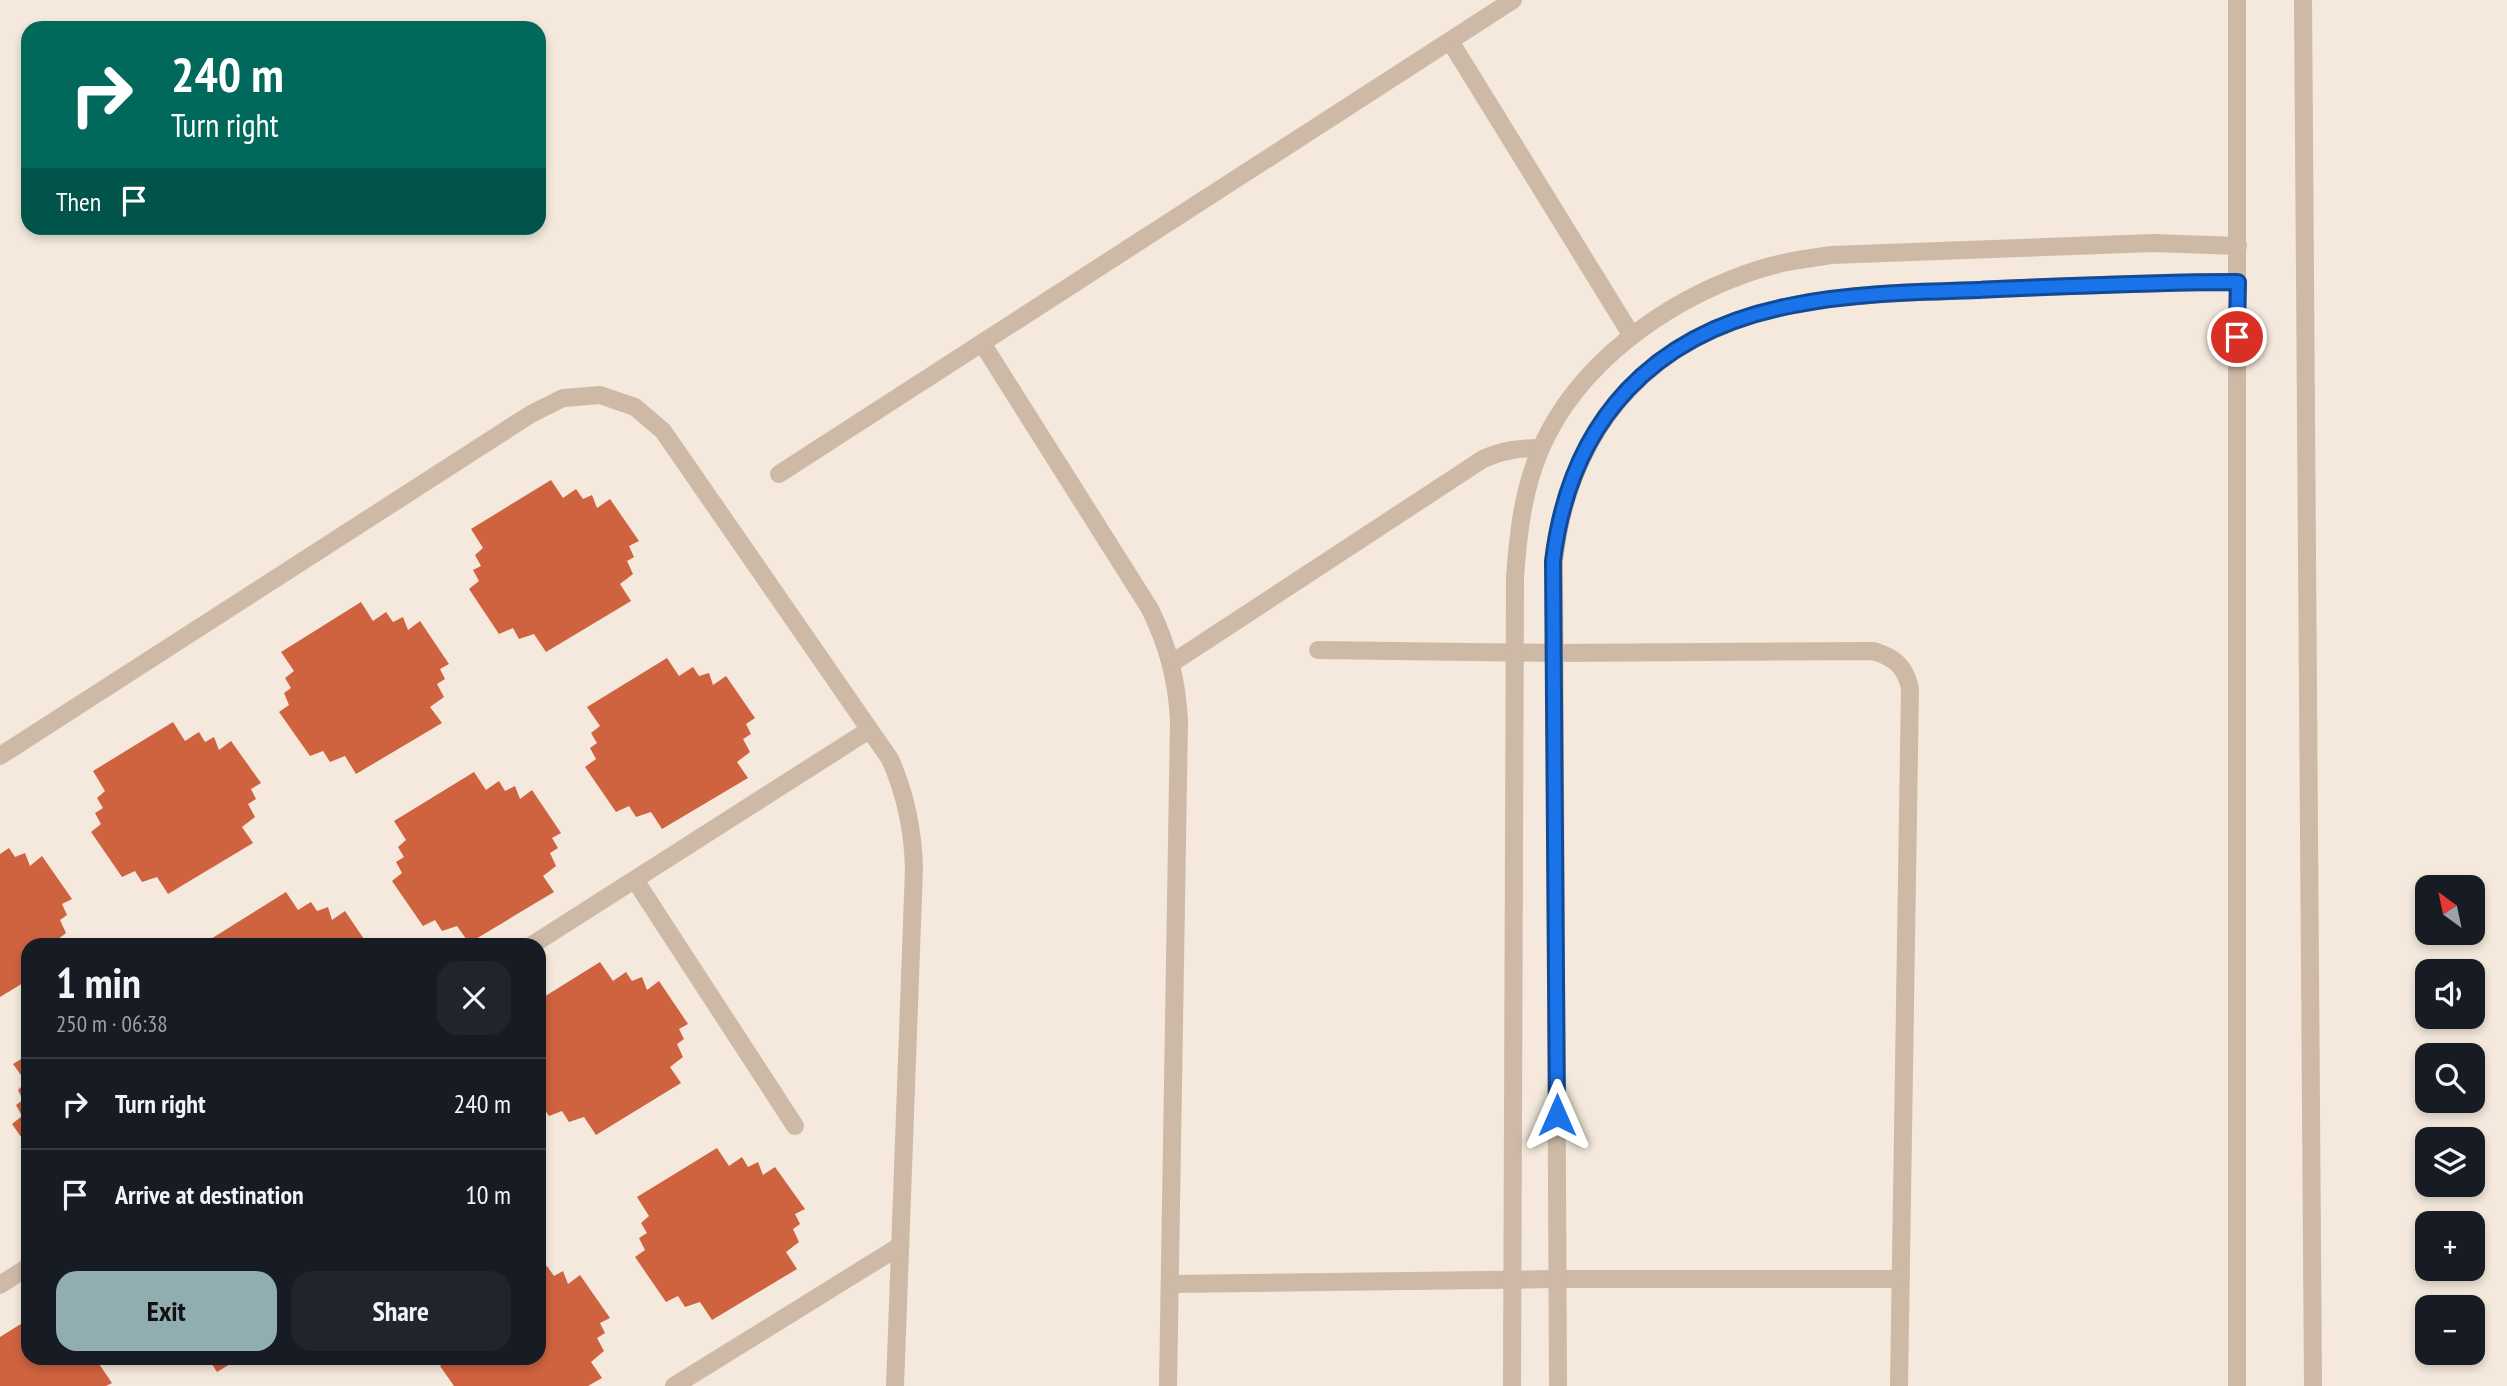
<!DOCTYPE html>
<html lang="en">
<head>
<meta charset="utf-8">
<style>
  :root { --surface:#171b24; --page:#20242c; --text:#f1f3f6; --muted:#9ea1a6; --line:#363941; --accent:#90aeb2 }
  body { margin:0; font-family:"PT Sans Narrow",sans-serif; background:var(--page); color:var(--text); height:100vh; display:flex; flex-direction:column; font-size:26px; white-space:nowrap }
  * { box-sizing:border-box; margin:0 }
  p { font-size:23px; color:var(--muted) }
  .icon { flex:none; width:38px; height:38px; fill:none; stroke:currentColor; stroke-width:2; stroke-linecap:round; stroke-linejoin:round }
  .map { position:relative; flex:1; overflow:hidden }
  .drawer { position:absolute; left:21px; top:938px; width:525px; height:427px; display:flex; flex-direction:column; background:var(--surface); border-radius:21px; box-shadow:0 4px 10px #0003 }
  .drawer>* { flex:none }
  .top-card { position:absolute; left:21px; top:21px; width:525px; height:214px; border-radius:21px; box-shadow:0 4px 10px #0003; background:#00695c; color:#fff; overflow:hidden }
  .needle { width:46px; rotate:327deg }
  .fabs { position:absolute; left:2415px; top:875px; display:grid; gap:14px }
  .fabs a { display:grid; place-items:center; width:70px; height:70px; border-radius:14px; background:var(--surface); box-shadow:0 4px 10px #0003; font-size:35px }
  .pin { position:absolute; display:grid; place-items:center; width:60px; height:60px; color:#fff; margin:-30px; border:4px solid #fff; border-radius:50%; box-shadow:0 2px 7px #0007 }
  .me { position:absolute; width:77px; margin:-38px; rotate:0deg; stroke-linejoin:round; filter:drop-shadow(0 0 5px #0008) }
  .turn { display:flex; align-items:center; gap:24px; height:147px; padding:0 35px; font-size:32px }
  .turn .icon { width:91px; height:91px; stroke-width:2.5 }
  .turn b { display:block; font-size:49px; line-height:60px }
  .then { display:flex; align-items:center; height:66px; padding:0 35px; background:#0003; gap:14px; font-size:26px }
  .round { display:grid; place-items:center; flex:none; width:74px; height:74px; border-radius:21px; background:var(--page) }
  .overview { display:flex; align-items:center; justify-content:space-between; height:119px; padding:0 35px }
  h1 { font-size:42px; font-weight:600; line-height:52px }
  .action { display:flex; gap:14px; margin-top:auto; padding:14px 35px }
  .action a { flex:1; height:80px; border-radius:21px; background:var(--accent); color:#111; font-size:28px; font-weight:600; line-height:80px; text-align:center }
  .action a+a { background:var(--page); color:var(--text) }
  ul { padding:0; list-style:none }
  li { display:flex; align-items:center; gap:21px; height:91px; padding:0 35px; border-top:2px solid var(--line) }
  li div { flex:1 }
  li b { display:block; font-size:26px }
  li em { font-style:normal }
  .map>svg:first-child { display:block }
  .building { fill:#cf633f }
  .lines { fill:none; stroke-linecap:round; stroke-linejoin:round }
  .minor { stroke:#cdb9a6; stroke-width:18 }
  .route-casing { stroke:#114b97; stroke-width:18 }
  .route { stroke:#1a73e8; stroke-width:12 }
</style>
</head>
<body>
<div class="map">
<svg width="2507" height="1386" viewBox="0 0 2507 1386">
  <rect width="100%" height="100%" fill="#f4e9dc"/>
  <g class="building">
    <polygon points="551,480 563,498 576,489 583,499 592,495 597,508 610,499 639,541 629,546 634,557 627,561 633,574 620,584 631,601 546,652 534,634 519,639 513,628 499,634 469,589 479,581 473,570 481,566 475,555 483,548 471,529"/>
    <polygon points="361,602 373,621 386,612 393,622 403,617 408,630 420,621 449,664 440,669 445,679 437,684 444,697 430,707 442,723 356,774 345,756 330,762 323,751 310,756 279,712 289,705 284,693 291,688 285,678 294,671 281,652"/>
    <polygon points="667,658 679,676 693,667 699,676 709,673 713,685 726,676 755,718 746,724 751,734 743,739 750,752 737,762 748,778 662,829 651,812 636,817 629,806 616,812 585,767 596,759 590,748 597,743 591,733 600,726 587,707"/>
    <polygon points="173,722 185,741 199,732 205,742 214,737 219,750 231,741 261,783 251,789 256,799 248,804 255,817 242,827 253,843 168,894 157,877 142,882 135,871 122,877 91,832 101,824 95,813 103,808 97,798 105,791 93,771"/>
    <polygon points="474,772 486,790 499,781 505,791 515,786 520,799 532,790 561,833 552,838 558,848 550,853 556,866 543,876 554,892 469,943 457,926 442,931 435,920 423,926 392,881 402,873 396,862 404,857 398,847 406,840 394,821"/>
    <polygon points="9,848 15,857 25,853 30,866 42,856 72,899 62,904 67,915 60,920 66,933 53,943 55,945 28,945 28,980 0,997 0,854"/>
    <polygon points="286,892 298,910 311,902 317,911 328,907 332,920 345,911 368,945 208,945 206,942"/>
    <polygon points="600,962 613,981 626,972 632,981 642,977 647,990 659,981 688,1024 679,1029 684,1039 677,1044 683,1057 670,1067 681,1083 596,1135 584,1117 569,1122 562,1111 549,1116 539,1101 539,1000"/>
    <polygon points="28,1055 28,1147 12,1124 22,1116 16,1105 23,1100 18,1090 26,1082 13,1064"/>
    <polygon points="717,1148 729,1166 742,1157 748,1167 758,1162 763,1175 775,1167 805,1209 795,1214 800,1224 793,1229 799,1242 786,1252 797,1269 712,1320 700,1302 685,1307 678,1296 666,1302 635,1257 645,1250 639,1238 647,1233 641,1223 649,1216 637,1197"/>
    <polygon points="547,1266 554,1276 563,1271 568,1284 580,1275 610,1318 600,1323 605,1333 597,1338 604,1351 591,1362 602,1378 588,1386 454,1386 440,1366 451,1358 539,1358 539,1271"/>
    <polygon points="24,1322 28,1327 28,1358 95,1358 112,1383 106,1386 0,1386 0,1337"/>
    <polygon points="208,1358 240,1358 217,1372"/>
  </g>
  <g class="lines">
    <g class="minor">
      <polyline points="2303,0 2313,1386"/>
      <polyline points="1450,41 1632,336"/>
      <path d="M982 343 1150 609C1168 646 1177 680 1179 721L1168 1386"/>
      <polyline points="779,474 1513,0"/>
      <path d="M1318 650 1554 653 1873 651C1894 657 1905 666 1910 688L1899 1386"/>
      <path d="M1172 663 1483 459C1503 450 1520 448 1541 448"/>
      <path d="M0 756 531 414 563 398 600 395 635 407 663 431 890 759C906 795 913 829 914 869L895 1386"/>
      <polyline points="635,880 795,1126"/>
      <polyline points="532,945 869,730"/>
      <polyline points="1170,1284 1558,1279 1901,1279"/>
      <polyline points="0,1285 28,1267"/>
      <polyline points="674,1386 900,1246"/>
      <path d="M1512 1386 1515 578C1518 533 1523 490 1541 448 1578 364 1663 303 1748 273 1775 263 1803 259 1831 255L2154 243 2238 246"/>
      <path d="M1558 1386 1554 561C1570 421 1655 331 1794 305 1855 293 1917 292 1978 290 2065 286 2151 282 2237 282"/>
      <polyline points="2237,1386 2237,0"/>
    </g>
  </g>
  <g class="lines">
    <g class="route-casing">
      <path id="route" d="M1557 1115 1553 561C1570 420 1654 331 1794 305 1855 293 1917 292 1978 290 2065 286 2151 282 2238 282L2237 337"/>
    </g>
    <use href="#route" class="route"/>
  </g>
</svg>
<div class="fabs">
<a><svg class="needle" viewBox="-14 -14 28 28"><path d="M0-13l5 13h-10z" fill="#e53935"/><path d="M0 13l5-13h-10z" fill="#9ea1a6"/></svg></a>
<a><svg class="icon" aria-label="sound" viewBox="0 0 24 24"><path d="M4 9h4l5-4v14l-5-4H4zM17 9q2 3 0 6"/></svg></a>
<a><svg class="icon" aria-label="search" viewBox="0 0 24 24"><circle cx="10" cy="10" r="6"/><path d="M15 15l6 6"/></svg></a>
<a><svg class="icon" aria-label="layers" viewBox="0 0 24 24"><path d="M12 4l9 5-9 5-9-5zM3 14l9 5 9-5"/></svg></a>
<a>+</a>
<a>−</a>
</div>
<div class="pin" style="left:2237px;top:337px;background:#d93025"><svg class="icon" aria-label="arrive" viewBox="0 0 24 24"><path d="M6 21V4h12l-3 4 3 4H6"/></svg></div>
<svg class="me" style="left:1557px;top:1115px" viewBox="-20 -20 40 40"><path d="M0-17L14 15 0 8-14 15z" fill="#1a73e8" stroke="#fff" stroke-width="4"/></svg>
<div class="top-card">
<div class="turn"><svg class="icon" aria-label="right" viewBox="0 0 24 24"><path d="M7 20v-9h11M14 6l5 5-5 5"/></svg><div><b>240 m</b>Turn right</div></div>
<div class="then">Then<svg class="icon" aria-label="arrive" viewBox="0 0 24 24"><path d="M6 21V4h12l-3 4 3 4H6"/></svg></div>
</div>
<section class="drawer">
<div class="overview"><div><h1>1 min</h1><p>250 m · 06:38</p></div><a class="round"><svg class="icon" aria-label="close" viewBox="0 0 24 24"><path d="M6 6l12 12M18 6L6 18"/></svg></a></div>
<ul>
<li><svg class="icon" aria-label="right" viewBox="0 0 24 24"><path d="M7 20v-9h11M14 6l5 5-5 5"/></svg><div><b>Turn right</b></div><em>240 m</em></li>
<li><svg class="icon" aria-label="arrive" viewBox="0 0 24 24"><path d="M6 21V4h12l-3 4 3 4H6"/></svg><div><b>Arrive at destination</b></div><em>10 m</em></li>
</ul>
<div class="action"><a>Exit</a><a>Share</a></div>
</section>
</div>
</body>
</html>
